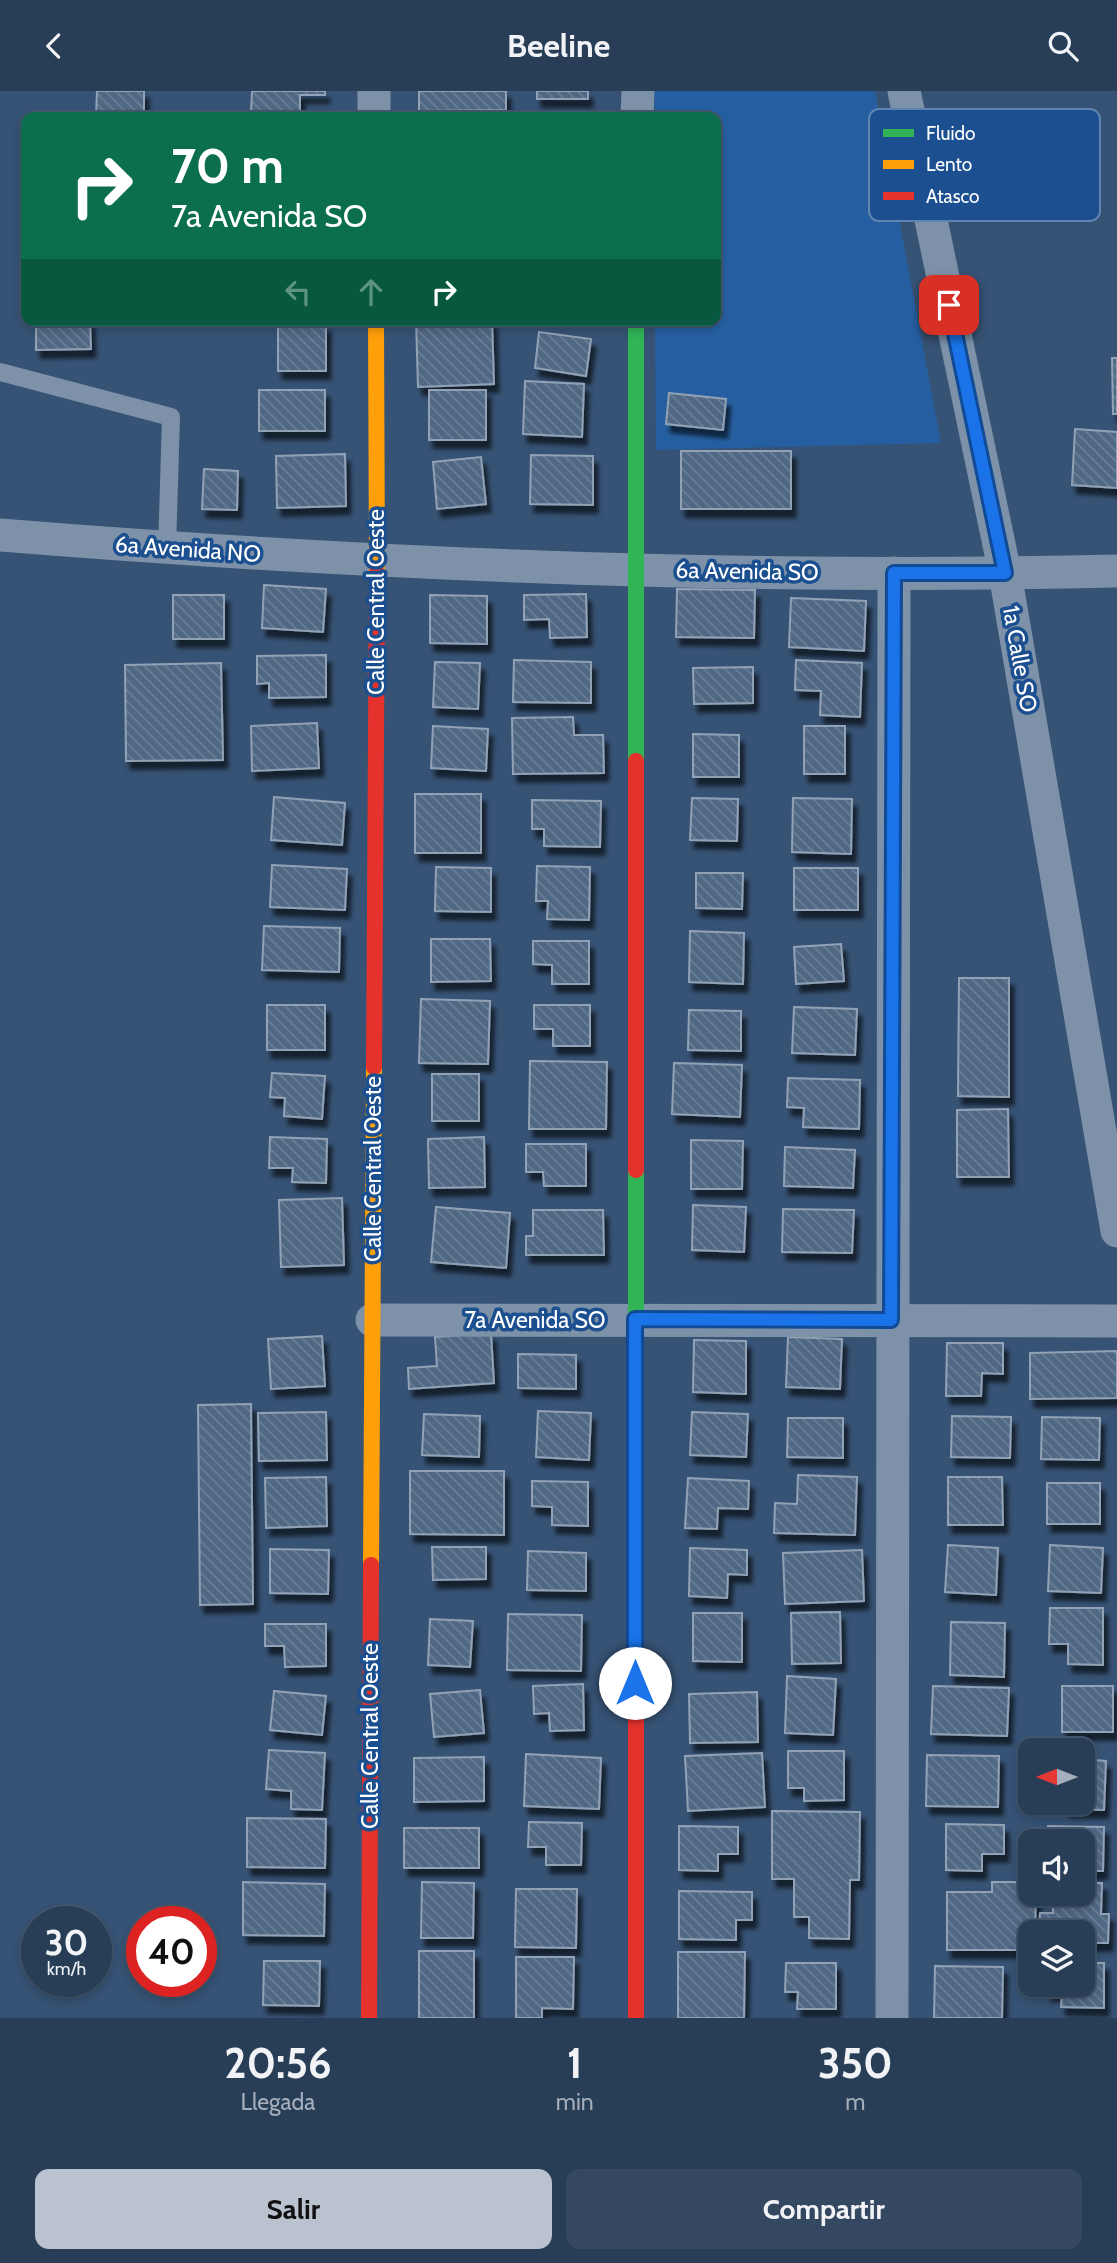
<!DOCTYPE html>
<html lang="es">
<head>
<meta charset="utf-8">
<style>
  :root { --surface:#283e57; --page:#344961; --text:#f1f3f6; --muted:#a5aeba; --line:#44576d; --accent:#b9c2ce }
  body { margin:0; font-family:Cabin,sans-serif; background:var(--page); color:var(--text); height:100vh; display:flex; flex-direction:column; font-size:26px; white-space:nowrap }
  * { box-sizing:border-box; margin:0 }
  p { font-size:23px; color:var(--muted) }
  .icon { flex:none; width:38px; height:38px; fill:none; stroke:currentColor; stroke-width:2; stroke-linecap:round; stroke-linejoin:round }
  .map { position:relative; height:1927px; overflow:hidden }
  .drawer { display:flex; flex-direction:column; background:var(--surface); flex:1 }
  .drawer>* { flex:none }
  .hud { position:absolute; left:21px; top:21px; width:700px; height:214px; border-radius:14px; box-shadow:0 4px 10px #0003,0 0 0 2px var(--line); background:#0b6e4f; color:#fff; overflow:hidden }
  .needle { width:46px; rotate:270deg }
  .tools { position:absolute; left:1018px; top:1647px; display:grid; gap:14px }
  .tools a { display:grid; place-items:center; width:77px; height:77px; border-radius:14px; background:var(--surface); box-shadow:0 4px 10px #0003,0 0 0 2px var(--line); font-size:35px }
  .speed { position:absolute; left:21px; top:1815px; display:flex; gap:14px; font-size:35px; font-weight:700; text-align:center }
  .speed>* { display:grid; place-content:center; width:91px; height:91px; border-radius:50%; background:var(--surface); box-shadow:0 4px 10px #0003,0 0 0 2px var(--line); line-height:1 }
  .speed small { font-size:18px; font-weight:400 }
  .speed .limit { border:10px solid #d22; background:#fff; color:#111 }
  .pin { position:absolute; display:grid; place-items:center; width:60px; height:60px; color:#fff; margin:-30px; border-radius:14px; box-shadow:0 4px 10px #0006 }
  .me { position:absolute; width:77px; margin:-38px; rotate:0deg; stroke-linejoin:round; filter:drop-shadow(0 0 5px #0008) }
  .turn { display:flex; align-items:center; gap:24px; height:147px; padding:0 35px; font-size:32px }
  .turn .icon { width:91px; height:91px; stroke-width:2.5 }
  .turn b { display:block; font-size:49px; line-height:60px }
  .lanes { display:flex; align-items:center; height:66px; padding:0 35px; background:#0003; justify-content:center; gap:35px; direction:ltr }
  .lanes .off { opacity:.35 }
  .eta { display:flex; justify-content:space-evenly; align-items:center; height:119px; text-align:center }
  .eta b { font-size:42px; font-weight:700; line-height:49px }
  .cta { display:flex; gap:14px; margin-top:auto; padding:14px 35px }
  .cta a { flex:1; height:80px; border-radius:14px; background:var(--accent); color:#111; font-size:28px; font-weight:700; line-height:80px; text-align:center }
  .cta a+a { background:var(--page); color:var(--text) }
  header { display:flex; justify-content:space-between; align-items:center; height:91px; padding:0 35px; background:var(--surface); font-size:32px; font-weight:700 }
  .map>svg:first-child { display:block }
  .garden { fill:#265fa1 }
  .building { fill:url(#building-back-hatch); stroke:#92a2b6; stroke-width:2; filter:url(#shadow) }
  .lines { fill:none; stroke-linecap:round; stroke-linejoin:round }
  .lane { stroke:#7d92a8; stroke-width:18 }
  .street { stroke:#7d92a8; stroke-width:33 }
  .fast { stroke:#30b455; stroke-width:16 }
  .slow { stroke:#ff9f0a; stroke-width:16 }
  .jam { stroke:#e5322d; stroke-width:16 }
  .route-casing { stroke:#114b97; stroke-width:18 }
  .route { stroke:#1a73e8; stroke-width:12 }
  .labels { text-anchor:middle; stroke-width:7; stroke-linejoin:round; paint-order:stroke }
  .street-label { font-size:23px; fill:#fff; stroke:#1b4f8f }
  .key { fill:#1b4f8f; stroke:#5f84b1; stroke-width:2 }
  .key-label { font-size:19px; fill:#fff }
</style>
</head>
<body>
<header><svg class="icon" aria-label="back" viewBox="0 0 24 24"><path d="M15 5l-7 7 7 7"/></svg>Beeline<svg class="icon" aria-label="search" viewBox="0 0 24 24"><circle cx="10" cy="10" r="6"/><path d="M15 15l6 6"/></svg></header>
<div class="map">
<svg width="1117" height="1927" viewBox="0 0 1117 1927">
  <defs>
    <pattern id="building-back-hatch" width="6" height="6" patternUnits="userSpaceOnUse" patternTransform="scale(1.75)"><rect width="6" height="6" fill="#506783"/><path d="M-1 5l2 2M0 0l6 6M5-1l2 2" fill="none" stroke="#6a7e96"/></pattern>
    <filter id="shadow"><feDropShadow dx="4.5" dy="8" stdDeviation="2" flood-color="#0009"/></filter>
  </defs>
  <rect width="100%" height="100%" fill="#365274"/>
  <polygon class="garden" points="654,0 875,0 941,352 656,359 655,229 716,229 716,26 655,26"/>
  <g class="building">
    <polygon points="97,0 144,0 144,26 96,26"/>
    <polygon points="252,0 325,0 325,4 300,4 300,23 251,23"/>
    <polygon points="419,0 506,0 506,19 419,20"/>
    <rect x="537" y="0" width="51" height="8"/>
    <polygon points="36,229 90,229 91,258 36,259"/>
    <polygon points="416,229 492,229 494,293 418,296"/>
    <rect x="278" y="233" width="48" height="47"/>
    <polygon points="539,241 591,248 586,285 535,277"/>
    <polygon points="1112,267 1117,267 1117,323 1113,323"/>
    <polygon points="525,290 584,293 582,346 523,343"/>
    <rect x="259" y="299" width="66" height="41"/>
    <rect x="429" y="299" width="57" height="50"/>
    <polygon points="669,302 726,308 723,339 666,333"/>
    <polygon points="1075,338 1117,341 1117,397 1072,394"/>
    <rect x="681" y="360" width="110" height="58"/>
    <polygon points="345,363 346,415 277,417 276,365"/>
    <polygon points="531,364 593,365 593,414 530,413"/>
    <polygon points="481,366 486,413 437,418 433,371"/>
    <polygon points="204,378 238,380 237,419 202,418"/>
    <polygon points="264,494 326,498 323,541 262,537"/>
    <polygon points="677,498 755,499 754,547 676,546"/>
    <polygon points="586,503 587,546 550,547 549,528 524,529 524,504"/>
    <rect x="173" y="504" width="51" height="44"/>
    <polygon points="430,504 487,505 487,553 430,552"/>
    <polygon points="791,507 866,510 864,560 789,556"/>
    <polygon points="326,564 326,606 269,607 269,592 257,593 257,565"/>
    <polygon points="514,569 591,571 591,612 513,611"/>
    <polygon points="796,569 862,572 860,626 820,624 821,600 795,599"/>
    <polygon points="435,571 480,572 478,618 433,616"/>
    <polygon points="221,572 223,669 126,670 125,574"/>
    <polygon points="753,576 753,612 694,613 693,577"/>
    <polygon points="573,626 574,644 603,644 604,682 513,683 512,627"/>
    <polygon points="317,632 319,677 252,680 251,635"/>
    <polygon points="433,635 488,638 486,680 431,677"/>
    <rect x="804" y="635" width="41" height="48"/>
    <polygon points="693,643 739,644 739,686 693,686"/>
    <rect x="415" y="703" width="66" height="59"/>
    <polygon points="274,706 345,712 342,754 271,749"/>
    <polygon points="692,707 738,708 737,750 690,749"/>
    <polygon points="793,707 852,708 851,763 792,761"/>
    <polygon points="532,709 601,710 600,756 544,755 544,738 532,738"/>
    <polygon points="272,774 347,778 345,819 270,816"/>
    <polygon points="537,775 590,776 589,829 547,828 548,810 536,810"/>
    <polygon points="436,776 491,777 491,821 435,820"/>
    <rect x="794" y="777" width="64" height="42"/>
    <polygon points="696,782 743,782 742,818 696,817"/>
    <polygon points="264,835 340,837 339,881 262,879"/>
    <polygon points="690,840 744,842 743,893 689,891"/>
    <polygon points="431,848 490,848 491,890 431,891"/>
    <polygon points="533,850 589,850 589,893 552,893 552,874 533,873"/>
    <polygon points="841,853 844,890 796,893 794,856"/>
    <polygon points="959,887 1009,887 1009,1006 958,1005"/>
    <polygon points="421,908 490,910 488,973 419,972"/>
    <rect x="267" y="914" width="58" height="45"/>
    <polygon points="534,914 590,914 590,955 553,955 553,938 534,938"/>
    <polygon points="794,916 857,918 855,964 792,962"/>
    <polygon points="689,919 741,920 741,960 688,959"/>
    <polygon points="530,970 607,971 606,1038 529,1038"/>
    <polygon points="674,972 742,974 740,1026 672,1023"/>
    <polygon points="272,982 325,985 322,1028 284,1025 285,1007 270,1006"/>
    <rect x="432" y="983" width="47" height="47"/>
    <polygon points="788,987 860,989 859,1038 803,1036 804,1017 787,1016"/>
    <polygon points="1008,1018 1009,1086 957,1086 957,1019"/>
    <polygon points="270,1046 327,1048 326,1092 292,1091 293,1077 269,1077"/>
    <polygon points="484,1046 485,1096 429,1097 428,1048"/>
    <polygon points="691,1049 743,1050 742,1098 691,1098"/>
    <polygon points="526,1053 586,1053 586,1095 544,1095 543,1081 526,1081"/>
    <polygon points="785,1056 855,1059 853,1097 784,1095"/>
    <polygon points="342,1107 344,1174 281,1176 279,1109"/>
    <polygon points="693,1114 746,1116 744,1161 692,1159"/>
    <polygon points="436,1116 510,1122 506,1177 431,1171"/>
    <polygon points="783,1118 854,1119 852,1162 782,1161"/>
    <polygon points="533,1119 603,1119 604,1164 526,1164 526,1145 533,1145"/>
    <polygon points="491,1242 494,1292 409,1298 408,1277 437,1275 435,1246"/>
    <polygon points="322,1245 325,1295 271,1298 268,1248"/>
    <polygon points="788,1246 842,1248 840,1298 786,1296"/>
    <polygon points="694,1249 746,1250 746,1303 693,1301"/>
    <polygon points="947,1252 1003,1252 1003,1283 982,1282 981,1305 946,1305"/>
    <polygon points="1117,1260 1117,1307 1030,1308 1030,1262"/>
    <polygon points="518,1263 576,1264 576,1298 518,1297"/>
    <polygon points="251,1313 253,1513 200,1514 198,1314"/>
    <polygon points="538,1320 591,1322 589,1369 536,1366"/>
    <polygon points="326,1321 327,1369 259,1370 258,1322"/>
    <polygon points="692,1321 748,1323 746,1366 690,1364"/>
    <polygon points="424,1323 480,1325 479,1366 422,1364"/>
    <polygon points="952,1325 1011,1326 1010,1367 951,1366"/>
    <polygon points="1042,1326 1100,1327 1099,1369 1041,1368"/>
    <polygon points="788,1327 843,1327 843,1367 787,1366"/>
    <polygon points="410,1380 504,1380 504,1444 410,1443"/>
    <polygon points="798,1384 857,1386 855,1444 774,1442 775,1412 797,1413"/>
    <polygon points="326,1386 327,1435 266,1437 265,1387"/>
    <polygon points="948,1386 1002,1386 1003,1434 948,1434"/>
    <polygon points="688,1387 749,1390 748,1418 718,1417 717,1438 685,1437"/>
    <polygon points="532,1390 588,1391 588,1435 552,1434 552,1416 532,1415"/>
    <rect x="1047" y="1392" width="53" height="41"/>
    <polygon points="948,1454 998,1457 996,1504 945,1501"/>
    <polygon points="1050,1454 1103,1457 1101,1502 1048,1500"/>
    <polygon points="432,1456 486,1456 486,1488 433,1489"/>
    <polygon points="690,1457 747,1459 747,1484 728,1483 727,1507 689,1505"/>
    <polygon points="270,1458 329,1459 328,1503 270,1502"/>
    <polygon points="862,1459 864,1510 785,1513 783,1462"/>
    <polygon points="528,1460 586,1462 586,1500 527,1499"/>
    <polygon points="1050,1517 1103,1517 1103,1574 1068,1573 1068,1553 1049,1553"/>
    <polygon points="840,1521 841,1572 792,1573 791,1522"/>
    <polygon points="693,1522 742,1522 742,1571 693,1570"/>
    <polygon points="508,1523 582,1524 581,1580 507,1579"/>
    <polygon points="430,1528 473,1530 470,1576 428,1574"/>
    <polygon points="951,1531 1005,1532 1004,1586 950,1584"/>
    <polygon points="265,1533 326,1533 326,1575 285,1576 284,1555 265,1555"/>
    <polygon points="787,1585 836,1588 833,1644 785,1642"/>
    <polygon points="583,1593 584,1639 550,1640 549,1622 534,1623 533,1595"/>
    <polygon points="933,1595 1009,1597 1007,1645 931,1643"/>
    <rect x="1062" y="1595" width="51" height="46"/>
    <polygon points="480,1599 484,1642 434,1646 430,1603"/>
    <polygon points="274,1600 326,1605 322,1644 270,1639"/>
    <polygon points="757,1601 758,1651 690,1652 689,1603"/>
    <polygon points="269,1659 325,1662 322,1719 291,1718 291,1700 266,1698"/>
    <polygon points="788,1660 844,1660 844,1709 804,1710 804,1697 788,1697"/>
    <polygon points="762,1662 765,1716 688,1720 685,1665"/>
    <polygon points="526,1663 601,1667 599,1718 524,1715"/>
    <polygon points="927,1664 999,1665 998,1716 926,1715"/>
    <polygon points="484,1666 484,1710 414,1711 414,1667"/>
    <polygon points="1083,1668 1106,1670 1104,1719 1065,1718 1065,1712 1083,1712"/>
    <polygon points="772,1720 860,1721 859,1789 850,1789 849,1848 809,1847 809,1826 794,1826 794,1788 772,1788"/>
    <polygon points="247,1727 326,1728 325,1777 247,1776"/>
    <polygon points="529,1731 582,1732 581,1774 546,1774 546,1756 528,1756"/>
    <polygon points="946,1733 1004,1734 1004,1763 982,1763 982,1780 946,1779"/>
    <polygon points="679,1735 738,1736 738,1763 718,1763 718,1780 679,1779"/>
    <polygon points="1048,1735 1104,1736 1103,1780 1083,1780 1083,1750 1048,1750"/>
    <rect x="404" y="1737" width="75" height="40"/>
    <polygon points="243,1791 325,1793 324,1845 243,1844"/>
    <polygon points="422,1791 474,1792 473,1847 421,1847"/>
    <polygon points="992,1791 1031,1791 1031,1802 1036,1802 1035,1841 1031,1841 1031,1859 947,1859 947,1801 992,1801"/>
    <polygon points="1083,1792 1102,1792 1101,1823 1109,1823 1108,1852 1083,1852 1083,1841 1039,1841 1040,1822 1053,1822 1053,1802 1083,1802"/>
    <polygon points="516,1798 577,1798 576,1857 515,1856"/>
    <polygon points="679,1800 752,1801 752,1829 736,1829 736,1849 679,1848"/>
    <rect x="419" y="1860" width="55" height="67"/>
    <polygon points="1083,1860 1085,1872 1104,1872 1104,1917 1061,1916 1062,1902 1047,1902 1047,1894 1083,1894"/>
    <polygon points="678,1861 745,1861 744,1927 678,1927"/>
    <polygon points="516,1866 574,1866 573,1918 542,1917 542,1927 516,1927"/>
    <polygon points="264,1870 320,1870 319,1915 263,1914"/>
    <polygon points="786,1872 836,1872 836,1918 797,1918 798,1901 785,1901"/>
    <polygon points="935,1875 1003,1876 1002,1927 934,1927"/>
  </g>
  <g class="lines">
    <polyline class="lane" points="0,281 171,326 167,458"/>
    <g class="street">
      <polyline points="374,0 374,26"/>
      <polyline points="904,0 1005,482 1117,1140"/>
      <polyline points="637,26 638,0"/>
      <path d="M0 444C371 474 745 489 1117 480"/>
      <polyline points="372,1229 1117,1230"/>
      <polyline points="892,1927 894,482"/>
    </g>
    <g class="fast">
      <polyline points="636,229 636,670"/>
      <polyline points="636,1079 636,1471"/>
    </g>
    <g class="slow">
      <polyline points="376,229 377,482"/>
      <polyline points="371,1474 374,976"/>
    </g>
    <g class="jam">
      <polyline points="636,670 636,1079"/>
      <polyline points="374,976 377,482"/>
      <polyline points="636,1471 636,1927"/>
      <polyline points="369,1927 371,1474"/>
    </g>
  </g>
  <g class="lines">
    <g class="route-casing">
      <polyline id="route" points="635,1592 635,1228 891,1229 894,482 1005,482 949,214"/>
    </g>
    <use href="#route" class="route"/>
  </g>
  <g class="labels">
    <g class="street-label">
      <text transform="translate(188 458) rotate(4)" y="8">6a Avenida NO</text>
      <text transform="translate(747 480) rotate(1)" y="8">6a Avenida SO</text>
      <text transform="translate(376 511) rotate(-90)" y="8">Calle Central Oeste</text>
      <text transform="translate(1020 568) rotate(80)" y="8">1a Calle SO</text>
      <text transform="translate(373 1078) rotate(-90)" y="8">Calle Central Oeste</text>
      <text x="535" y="1237">7a Avenida SO</text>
      <text transform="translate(370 1645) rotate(-90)" y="8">Calle Central Oeste</text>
    </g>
  </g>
  <rect x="869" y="18" width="231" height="112" rx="10" class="key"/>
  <rect x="883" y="38" width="31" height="8" fill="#30b455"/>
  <rect x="883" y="69" width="31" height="9" fill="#ff9f0a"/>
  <rect x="883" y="101" width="31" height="8" fill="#e5322d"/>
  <g class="key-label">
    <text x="926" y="49">Fluido</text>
    <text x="926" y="80">Lento</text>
    <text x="926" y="112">Atasco</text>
  </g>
</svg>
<div class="tools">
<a><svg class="needle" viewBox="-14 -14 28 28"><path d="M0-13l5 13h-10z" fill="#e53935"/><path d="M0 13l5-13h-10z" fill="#a5aeba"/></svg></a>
<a><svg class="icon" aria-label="sound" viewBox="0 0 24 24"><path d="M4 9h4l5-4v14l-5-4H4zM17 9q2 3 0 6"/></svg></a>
<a><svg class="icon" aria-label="layers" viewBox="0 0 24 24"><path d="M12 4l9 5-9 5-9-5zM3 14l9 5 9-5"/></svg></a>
</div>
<div class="speed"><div>30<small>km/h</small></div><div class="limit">40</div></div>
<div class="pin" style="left:949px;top:214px;background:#d93025"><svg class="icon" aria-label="arrive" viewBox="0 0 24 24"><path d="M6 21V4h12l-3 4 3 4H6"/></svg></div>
<svg class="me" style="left:635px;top:1592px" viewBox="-20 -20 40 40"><circle r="19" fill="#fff"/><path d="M0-13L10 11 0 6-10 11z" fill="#1a73e8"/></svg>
<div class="hud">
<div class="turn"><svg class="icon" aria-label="right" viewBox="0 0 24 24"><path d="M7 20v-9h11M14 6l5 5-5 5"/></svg><div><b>70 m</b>7a Avenida SO</div></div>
<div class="lanes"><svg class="icon off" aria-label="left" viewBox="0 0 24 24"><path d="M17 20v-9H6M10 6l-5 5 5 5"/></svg><svg class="icon off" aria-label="ahead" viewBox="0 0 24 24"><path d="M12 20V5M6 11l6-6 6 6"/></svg><svg class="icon" aria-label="right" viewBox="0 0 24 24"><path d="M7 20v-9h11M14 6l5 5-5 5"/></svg></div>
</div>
</div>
<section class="drawer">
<div class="eta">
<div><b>20:56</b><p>Llegada</p></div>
<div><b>1</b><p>min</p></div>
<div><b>350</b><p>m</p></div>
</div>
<div class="cta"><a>Salir</a><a>Compartir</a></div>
</section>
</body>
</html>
